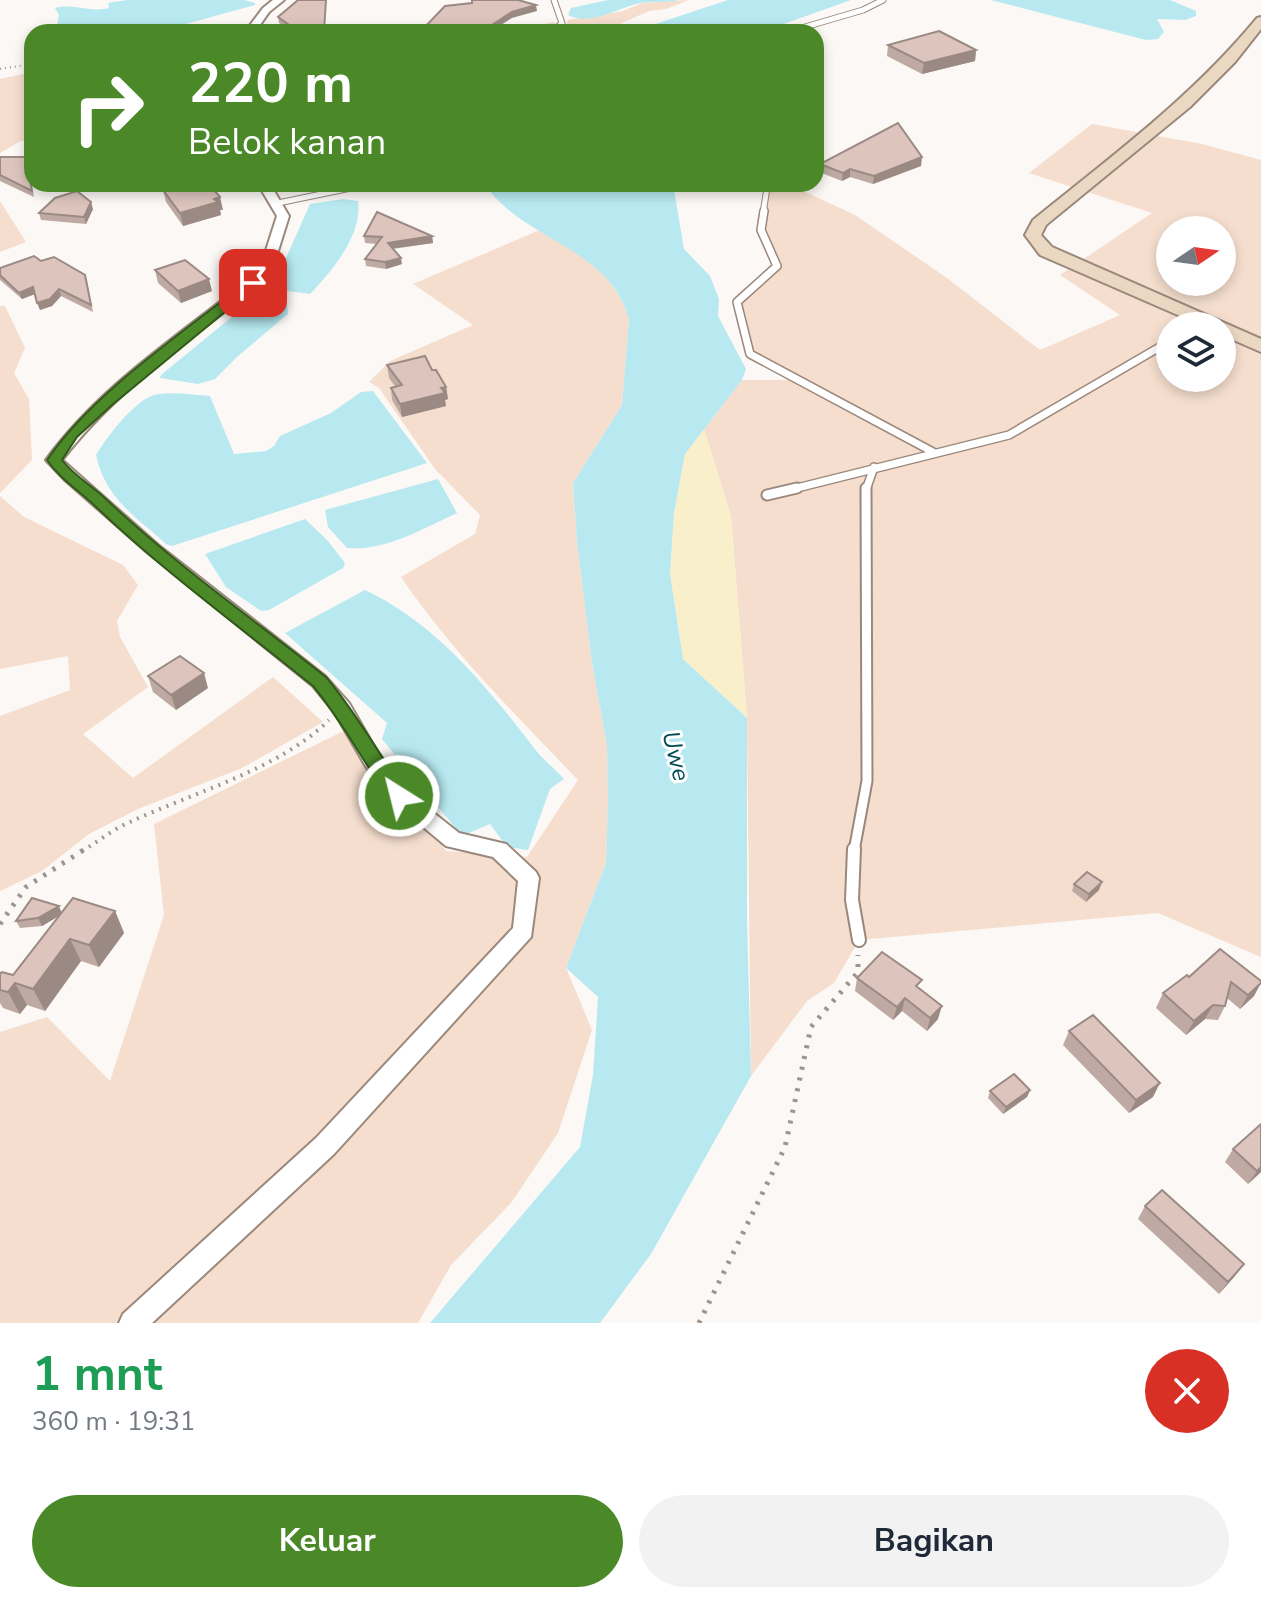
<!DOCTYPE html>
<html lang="id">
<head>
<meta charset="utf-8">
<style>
  :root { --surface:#fff; --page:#f2f2f3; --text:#1f2937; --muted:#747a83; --accent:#4b8928 }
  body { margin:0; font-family:"Nunito Sans",sans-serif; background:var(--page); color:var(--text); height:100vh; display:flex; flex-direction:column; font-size:30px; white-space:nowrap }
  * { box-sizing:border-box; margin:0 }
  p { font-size:26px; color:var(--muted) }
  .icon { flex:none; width:44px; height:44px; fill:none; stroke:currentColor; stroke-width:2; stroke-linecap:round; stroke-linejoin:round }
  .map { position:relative; height:1323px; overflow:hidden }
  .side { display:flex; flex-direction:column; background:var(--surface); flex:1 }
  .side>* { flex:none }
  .hud { position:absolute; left:24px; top:24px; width:800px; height:168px; border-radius:24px; box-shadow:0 4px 12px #0003; background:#4b8928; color:#fff; overflow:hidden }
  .needle { width:52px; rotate:77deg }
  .buttons { position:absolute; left:1156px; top:216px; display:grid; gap:16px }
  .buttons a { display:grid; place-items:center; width:80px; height:80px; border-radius:50%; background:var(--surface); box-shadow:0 4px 12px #0003; font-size:40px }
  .pin { position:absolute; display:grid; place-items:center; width:68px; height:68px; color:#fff; margin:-34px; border-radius:16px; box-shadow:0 4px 12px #0006 }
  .me { position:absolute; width:88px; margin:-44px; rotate:324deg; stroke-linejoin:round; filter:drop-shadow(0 0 6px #0008) }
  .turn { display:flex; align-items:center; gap:28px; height:168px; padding:0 32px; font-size:36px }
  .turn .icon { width:104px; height:104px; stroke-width:2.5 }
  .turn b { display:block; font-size:56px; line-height:68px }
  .round { display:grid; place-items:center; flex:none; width:84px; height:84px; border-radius:42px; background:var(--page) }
  .overview { display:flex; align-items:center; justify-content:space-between; height:136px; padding:0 32px }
  h1 { font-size:48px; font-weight:700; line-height:60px; color:#1e9e55 }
  .button { display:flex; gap:16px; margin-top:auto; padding:16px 32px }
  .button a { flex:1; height:92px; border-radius:48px; background:var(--accent); color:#fff; font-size:32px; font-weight:700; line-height:92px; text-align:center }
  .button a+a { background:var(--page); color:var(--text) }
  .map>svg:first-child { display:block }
  .green { fill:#f5dece; fill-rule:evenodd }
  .sand { fill:#f9efca }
  .water { fill:#b8e9f1 }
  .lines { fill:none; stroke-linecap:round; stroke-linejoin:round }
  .lane-far3-casing { stroke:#9b887c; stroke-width:7 }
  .lane-far2-casing { stroke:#9b887c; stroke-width:10 }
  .lane-far1-casing { stroke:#9b887c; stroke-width:13 }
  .lane-casing { stroke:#9b887c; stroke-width:16 }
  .street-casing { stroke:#9b887c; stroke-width:4 }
  .secondary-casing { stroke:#9b887c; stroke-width:4 }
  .path-far2 { stroke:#9b9591; stroke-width:2; stroke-dasharray:1 4; stroke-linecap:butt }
  .path-far1 { stroke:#9b9591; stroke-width:4; stroke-dasharray:2 6; stroke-linecap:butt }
  .path { stroke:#9b9591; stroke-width:5; stroke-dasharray:3 8; stroke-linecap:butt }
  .lane-far3 { stroke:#fff; stroke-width:5 }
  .lane-far2 { stroke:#fff; stroke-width:7 }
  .lane-far1 { stroke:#fff; stroke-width:9 }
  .lane { stroke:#fff; stroke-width:12 }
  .street { fill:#fff; fill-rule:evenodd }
  .secondary { fill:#ebd8c2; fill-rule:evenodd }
  .wall { fill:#bea9a3 }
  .shaded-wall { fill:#9b8a84 }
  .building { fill:#ddc5bd; stroke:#9b8a84; stroke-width:2 }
  .route { fill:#4b8928; stroke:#31591a; stroke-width:2 }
  .labels { text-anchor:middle; stroke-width:6; stroke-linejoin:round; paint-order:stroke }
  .water-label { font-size:24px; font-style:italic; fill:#034c55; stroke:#fff }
</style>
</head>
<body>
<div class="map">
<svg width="1261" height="1323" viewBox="0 0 1261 1323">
  <rect width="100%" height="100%" fill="#fcf8f5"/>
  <g class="green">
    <polygon points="689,0 666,9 649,11 604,31 512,32 553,22 566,28 568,20 623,11 642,3"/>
    <polygon points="32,72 32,141 21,141 0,153 0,79"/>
    <path d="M1092 124 1202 144 1261 160V957L1158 913 859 940 834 983 807 1001 751 1076 747 718 731 516 704 429 742 380H797L750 354 737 302 777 266 761 230 767 188 764 184H806L801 190 855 215 947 278 1040 350 1120 315 1060 275 1152 213 1029 173ZM1170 230H1222V282H1170ZM1170 326H1222V378H1170Z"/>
    <polygon points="0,201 26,242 0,252"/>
    <path d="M540 230C576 251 618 276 629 319L622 405 573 483 577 542 592 663 607 745 608 801 606 863 566 968 592 1030 558 1133 511 1203 451 1265 418 1323H0V1032L47 1017 110 1081 164 915 154 824 360 723 446 851 527 857 578 780C516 715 452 652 401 577L475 534 480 515 435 469 379 388 369 382 390 361 473 325 413 284Z"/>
    <polygon points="0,306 5,306 25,348 14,373 29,399 32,460 0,493"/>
    <polygon points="0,496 24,517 123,565 138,585 117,621 120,637 148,687 83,734 133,778 273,677 323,722 242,768 138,809 89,834 42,871 0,891 0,716 70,690 68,656 0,669"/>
  </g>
  <polygon class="sand" points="704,429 731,516 747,718 683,659 670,574 674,513 685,454"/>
  <g class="water">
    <path d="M127 0H244L255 3V5L186 24 145 32H65L57 26 59 15 55 8C75 3 89 13 109 8L108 3Z"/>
    <path d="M608 0H679C667 3 654 1 641 3 618 7 592 27 568 15L571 8Z"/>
    <polygon points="728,0 851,0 761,32 631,32"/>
    <polygon points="991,0 1170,0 1196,11 1196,16 1185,20 1157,19 1164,32 1158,39 1146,40"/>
    <path d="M490 184H673L684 249 710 276 719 299 718 316 746 369 742 380 685 454 674 513 670 574 683 659 747 718V919L751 1076 651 1254 600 1323H430L580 1147 593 1075 598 997 566 968 606 863 608 801 607 745 592 663 577 542 573 483 622 405 629 319C610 249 528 241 489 190Z"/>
    <path d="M343 199 358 201C363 235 331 272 310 294L287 291 274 285 310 204Z"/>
    <polygon points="256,297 287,303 288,314 238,356 215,379 198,384 160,378 161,375"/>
    <path d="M373 391 427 463 172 546 166 544C135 516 105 498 96 455 107 437 137 396 159 394 175 392 193 395 210 396L234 454 266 451 274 446 280 436 331 413 361 392Z"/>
    <path d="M438 479 457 513C424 528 384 552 347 548L328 527 325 510Z"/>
    <polygon points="305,519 328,541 345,563 343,568 269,610 261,611 226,587 205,554"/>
    <path d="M365 590C439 625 489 690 538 753 546 762 556 770 564 779L550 789 528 850 507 847 490 824 462 836 382 739 387 723 285 633Z"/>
  </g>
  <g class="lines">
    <g class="lane-far3-casing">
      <g id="lane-far3">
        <polyline points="553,32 562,23 554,0"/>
        <polyline points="788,32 863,10 883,0"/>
        <polyline points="278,203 370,184"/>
        <polyline points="763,213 767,188 764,184"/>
      </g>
    </g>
    <g class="lane-far2-casing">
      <g id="lane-far2">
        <polyline points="764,211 761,230 777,266 737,302 750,354 933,452"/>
        <polyline points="789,490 1009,435 1170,341"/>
        <polyline points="866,490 874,467"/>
      </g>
    </g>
    <g class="lane-far1-casing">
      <g id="lane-far1">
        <polyline points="767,495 797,488"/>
        <polyline points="854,851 867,781 866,488"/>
      </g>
    </g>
    <g class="lane-casing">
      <polyline id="lane" points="854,849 852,900 859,940"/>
    </g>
    <g class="street-casing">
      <g id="street">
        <polygon points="273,0 284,0 269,12 255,32 245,32 263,8"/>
        <path d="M258 184H270L289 216 273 267 258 286C189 340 116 390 62 460L158 545 325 676 349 703 379 755 406 791 459 833 506 844 536 872 539 878 531 937 334 1154 152 1323H119L123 1314 316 1138 513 928 518 881 493 857 446 846 392 801 365 765 335 713 313 686 147 552 65 480 46 460C100 386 178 336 248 280L261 266 277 216Z"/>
      </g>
    </g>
    <g class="secondary-casing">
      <path id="secondary" d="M1261 17V29L1235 62 1190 107 1046 225 1041 235 1052 247 1261 339V352L1222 335V326H1203L1040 255 1025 235 1033 220C1112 156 1192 97 1257 18Z"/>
    </g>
    <g class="path-far2">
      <polyline points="193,32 238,25"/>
      <polyline points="0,69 32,64"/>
    </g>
    <path class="path-far1" d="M82 851C98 842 113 829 130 822 192 793 280 769 329 720"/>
    <g class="path">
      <polyline points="0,924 26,887 85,849"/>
      <polyline points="699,1323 785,1147 811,1027 858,972 858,955"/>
    </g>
    <use href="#lane-far3" class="lane-far3"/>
    <use href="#lane-far2" class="lane-far2"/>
    <use href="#lane-far1" class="lane-far1"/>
    <use href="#lane" class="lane"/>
    <use href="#street" class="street"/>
    <use href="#secondary" class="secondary"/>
  </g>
  <g class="wall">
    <polygon points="278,17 325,32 292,32 279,23"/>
    <polygon points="888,45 976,50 975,61 922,74 887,56"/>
    <polygon points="0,157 28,163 34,197 0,181"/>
    <polygon points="820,164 921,166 873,184 850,177 842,181 819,172"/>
    <polygon points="170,184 223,210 220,210 221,215 183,226 166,202 163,190 171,188"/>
    <polygon points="93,209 86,224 41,220 39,213"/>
    <polygon points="364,236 432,236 433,243 393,249 402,264 386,269 366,266 365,259 377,244 365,243"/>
    <polygon points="41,261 87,282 93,312 61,296 52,306 40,310 35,294 22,299 0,280 0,268"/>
    <polygon points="155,270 212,291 181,303 158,283"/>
    <polygon points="387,365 432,370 446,387 448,399 445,400 446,406 402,417 392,400 391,388 395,386 389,378"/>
    <polygon points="148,676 208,688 176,710 153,692"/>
    <polygon points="1074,884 1099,890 1086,902 1072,891"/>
    <polygon points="115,911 124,933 99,967 81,961 45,1011 27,1005 20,1014 3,1008 0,1003 0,974 13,975 59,916 42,926 20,928 16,921 62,912"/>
    <polygon points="1220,949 1254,996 1240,1009 1227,998 1225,1006 1218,1020 1205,1019 1186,1035 1156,1008 1163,993 1189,977"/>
    <polygon points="857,978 919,988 938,1019 927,1031 902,1011 893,1020 855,991"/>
    <polygon points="1069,1031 1153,1097 1129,1113 1063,1045"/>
    <polygon points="1030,1090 1027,1097 1003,1114 988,1098 990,1091"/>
    <polygon points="1233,1149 1261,1172 1248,1184 1225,1162"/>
    <polygon points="1145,1206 1244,1264 1234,1277 1219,1294 1138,1219"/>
  </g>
  <g class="shaded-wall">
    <polygon points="536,5 537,11 512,18 490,32 481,32 512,12"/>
    <polygon points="976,50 975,61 922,74 924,63"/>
    <polygon points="922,157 921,166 873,184 874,176"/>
    <polygon points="850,169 850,177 842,181 843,173"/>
    <polygon points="220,197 223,210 220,210 221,215 183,226 180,213"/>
    <polygon points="91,202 93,209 86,224 84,217"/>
    <polygon points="432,236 433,243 388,249 388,243"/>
    <polygon points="401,258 402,264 386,269 385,262"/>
    <polygon points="209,279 212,291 181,303 178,291"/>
    <polygon points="33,287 35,294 22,299 19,293"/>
    <polygon points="59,289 61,296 52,306 40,310 37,303"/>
    <polygon points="446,387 448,399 445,400 446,406 402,417 400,404"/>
    <polygon points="204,673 208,688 176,710 171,695"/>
    <polygon points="1102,882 1099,890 1086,902 1089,894"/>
    <polygon points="59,906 62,914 42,926 38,918"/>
    <polygon points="115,911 124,933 99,967 89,945"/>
    <polygon points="70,939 81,961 45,1011 33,989"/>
    <polygon points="15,983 27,1005 20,1014 8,992"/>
    <polygon points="1261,983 1254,996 1240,1009 1248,995"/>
    <polygon points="905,998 902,1011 893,1020 897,1007"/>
    <polygon points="1213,1005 1205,1019 1186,1035 1194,1021"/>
    <polygon points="942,1006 938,1019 927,1031 930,1018"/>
    <polygon points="1160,1083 1153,1097 1129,1113 1136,1100"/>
    <polygon points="1030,1090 1027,1097 1003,1114 1006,1107"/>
    <polygon points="1261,1167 1261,1172 1248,1184 1257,1171"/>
    <polygon points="1244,1264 1234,1277 1219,1294 1228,1282"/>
  </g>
  <g class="building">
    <polygon points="298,0 326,0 324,31 299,32 278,17"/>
    <polygon points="472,0 518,0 536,5 512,12 481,32 420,32 445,6 472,3"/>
    <polygon points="939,31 976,50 924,63 888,45"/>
    <polygon points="898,123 922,157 874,176 850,169 843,173 820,164"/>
    <polygon points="0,157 26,157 32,191 0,175"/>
    <polygon points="171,184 209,184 220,197 214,199 218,202 180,213 163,190 173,188"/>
    <polygon points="77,191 91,202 84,217 39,213 55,198"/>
    <polygon points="377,212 432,236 388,243 401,258 385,262 365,259 382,237 364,236"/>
    <polygon points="34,256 41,261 54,257 85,275 91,305 59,289 50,299 37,303 33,287 19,293 0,275 0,268"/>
    <polygon points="185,260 209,279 178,291 155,270"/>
    <polygon points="425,356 432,370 436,370 446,387 441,388 445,393 400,404 391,388 402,385 387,365"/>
    <polygon points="180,656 204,673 171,695 148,676"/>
    <polygon points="1087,872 1102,882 1089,894 1074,884"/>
    <polygon points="32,898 59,906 38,918 16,921"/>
    <polygon points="73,898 115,911 89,945 70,939 33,989 15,983 8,992 0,990 0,974 2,972 13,975"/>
    <polygon points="1220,949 1261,981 1261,983 1248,995 1231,982 1225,1006 1213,1005 1194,1021 1163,993 1187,975 1189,977"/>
    <polygon points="882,952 922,980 916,986 942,1006 930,1018 905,998 897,1007 857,978"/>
    <polygon points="1093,1015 1160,1083 1136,1100 1069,1031"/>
    <polygon points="1014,1074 1030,1090 1006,1107 990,1091"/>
    <polygon points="1261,1124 1261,1167 1257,1171 1233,1149"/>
    <polygon points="1162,1190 1244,1264 1228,1282 1145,1206"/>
  </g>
  <path class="route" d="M249 280 260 283 112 405 77 437 62 460C74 476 93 486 107 500 175 564 253 619 326 677 356 712 378 754 406 791L409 796 406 802H392C364 764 343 722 313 686 240 627 163 571 95 506 78 490 60 479 47 460 92 393 184 332 249 280Z"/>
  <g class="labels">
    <g class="water-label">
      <text transform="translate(676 756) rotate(76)" y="8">Uwe</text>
    </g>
  </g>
</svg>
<div class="buttons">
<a><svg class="needle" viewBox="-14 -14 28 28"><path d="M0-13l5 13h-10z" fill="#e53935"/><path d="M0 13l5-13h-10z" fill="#747a83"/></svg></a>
<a><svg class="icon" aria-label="layers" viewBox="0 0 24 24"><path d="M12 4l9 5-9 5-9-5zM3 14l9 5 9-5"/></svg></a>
</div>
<div class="pin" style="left:253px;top:283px;background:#d93025"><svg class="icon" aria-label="arrive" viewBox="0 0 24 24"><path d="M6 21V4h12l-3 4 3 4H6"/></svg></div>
<svg class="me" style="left:399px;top:796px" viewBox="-20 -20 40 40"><circle r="17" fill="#4b8928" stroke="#fff" stroke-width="3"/><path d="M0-11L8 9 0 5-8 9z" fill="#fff"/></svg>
<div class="hud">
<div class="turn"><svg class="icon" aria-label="right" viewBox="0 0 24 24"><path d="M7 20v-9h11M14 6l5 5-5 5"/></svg><div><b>220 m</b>Belok kanan</div></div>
</div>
</div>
<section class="side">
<div class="overview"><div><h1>1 mnt</h1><p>360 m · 19:31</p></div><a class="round" style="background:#d93025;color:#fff"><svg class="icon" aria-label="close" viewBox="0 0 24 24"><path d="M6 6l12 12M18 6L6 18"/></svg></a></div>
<div class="button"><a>Keluar</a><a>Bagikan</a></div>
</section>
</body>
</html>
